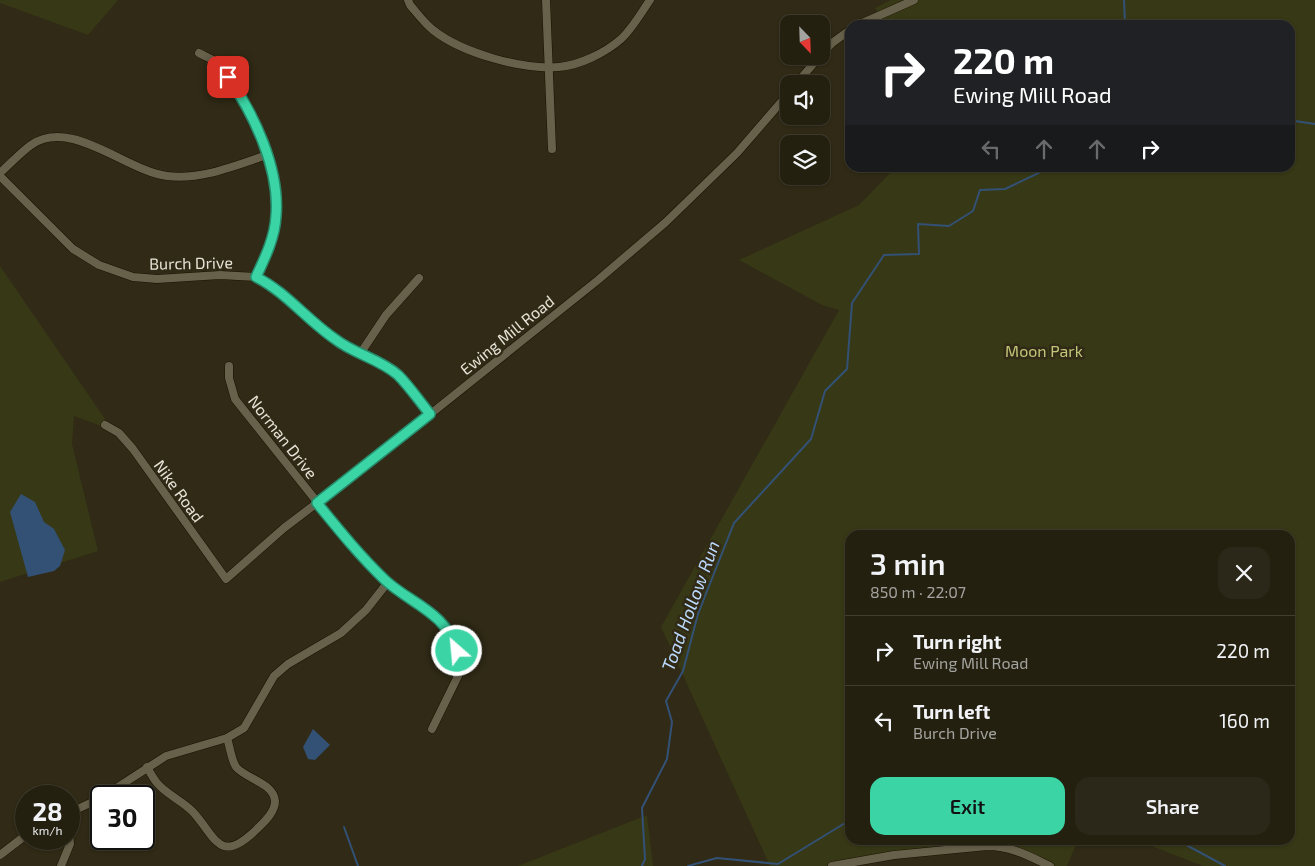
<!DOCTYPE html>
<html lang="en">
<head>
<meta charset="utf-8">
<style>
  :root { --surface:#242010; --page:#2c2819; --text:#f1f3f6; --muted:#a3a39f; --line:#413e30; --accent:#3bd4a4 }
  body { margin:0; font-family:"Exo 2",sans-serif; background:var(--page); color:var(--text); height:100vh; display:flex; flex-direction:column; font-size:19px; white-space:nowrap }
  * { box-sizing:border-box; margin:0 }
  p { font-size:16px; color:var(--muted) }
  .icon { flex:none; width:28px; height:28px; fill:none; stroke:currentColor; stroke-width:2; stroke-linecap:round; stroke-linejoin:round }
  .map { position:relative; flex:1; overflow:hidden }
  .details { position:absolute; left:845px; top:530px; width:450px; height:315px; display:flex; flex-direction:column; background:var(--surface); border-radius:15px; box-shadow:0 1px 4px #0004,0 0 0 1px var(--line) }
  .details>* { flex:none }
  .guide { position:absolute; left:845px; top:20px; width:450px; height:152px; border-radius:15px; box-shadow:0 1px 4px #0004,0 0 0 1px var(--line); background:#202124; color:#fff; overflow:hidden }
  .needle { width:32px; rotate:157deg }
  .controls { position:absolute; left:780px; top:15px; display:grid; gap:10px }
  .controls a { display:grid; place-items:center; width:50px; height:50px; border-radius:10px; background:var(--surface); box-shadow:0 1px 4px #0004,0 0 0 1px var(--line); font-size:25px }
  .speed { position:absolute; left:15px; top:785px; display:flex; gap:10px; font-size:25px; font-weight:700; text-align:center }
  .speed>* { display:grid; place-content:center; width:65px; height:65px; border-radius:50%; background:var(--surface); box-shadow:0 1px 4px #0004,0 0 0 1px var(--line); line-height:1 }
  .speed small { font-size:12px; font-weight:400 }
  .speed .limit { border:2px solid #111; border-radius:8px; background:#fff; color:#111 }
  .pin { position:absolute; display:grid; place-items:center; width:42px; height:42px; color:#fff; margin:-21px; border-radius:10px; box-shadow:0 2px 8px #0006 }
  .me { position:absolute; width:55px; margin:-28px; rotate:333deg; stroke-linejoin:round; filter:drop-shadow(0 0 4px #0008) }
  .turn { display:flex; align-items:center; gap:18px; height:105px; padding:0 25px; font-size:22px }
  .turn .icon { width:65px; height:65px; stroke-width:2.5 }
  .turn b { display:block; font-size:35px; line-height:42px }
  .lanes { display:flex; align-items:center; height:48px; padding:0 25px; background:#0003; justify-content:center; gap:25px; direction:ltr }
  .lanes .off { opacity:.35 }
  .round { display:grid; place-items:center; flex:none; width:52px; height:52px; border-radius:15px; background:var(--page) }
  .headline { display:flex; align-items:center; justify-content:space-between; height:85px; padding:0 25px }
  h1 { font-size:30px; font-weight:600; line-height:38px }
  .action { display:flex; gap:10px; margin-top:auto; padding:10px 25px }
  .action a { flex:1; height:58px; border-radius:15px; background:var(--accent); color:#111; font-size:20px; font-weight:600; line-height:58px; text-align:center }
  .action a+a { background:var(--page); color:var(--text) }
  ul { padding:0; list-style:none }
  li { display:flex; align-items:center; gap:15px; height:70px; padding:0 25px; border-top:1px solid var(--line) }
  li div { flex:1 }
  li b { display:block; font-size:19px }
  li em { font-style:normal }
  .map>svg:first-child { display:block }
  .green { fill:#373816 }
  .water { fill:#335175 }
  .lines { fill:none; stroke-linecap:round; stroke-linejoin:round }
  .stream { stroke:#335175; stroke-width:2 }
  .minor-casing { stroke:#181202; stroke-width:9 }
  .minor { stroke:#67604a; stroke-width:8 }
  .route-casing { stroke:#268a6b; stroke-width:12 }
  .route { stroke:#3bd4a4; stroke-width:9 }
  .labels { text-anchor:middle; stroke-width:5; stroke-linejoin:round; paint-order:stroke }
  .street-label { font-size:16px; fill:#e7e3d7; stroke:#302a16 }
  .park-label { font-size:16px; fill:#c3c678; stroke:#302a16 }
  .water-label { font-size:18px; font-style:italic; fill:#bcdafe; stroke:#302a16 }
</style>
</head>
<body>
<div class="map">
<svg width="1315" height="866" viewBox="0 0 1315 866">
  <rect width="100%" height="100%" fill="#302a16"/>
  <g class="green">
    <polygon points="0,0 118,0 88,35 0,3"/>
    <polygon points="891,0 1315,0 1315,866 1203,866 1136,840 1290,840 1290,535 850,535 850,840 1078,840 1067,866 1042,866 994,844 843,866 770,866 661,627 839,310 822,305 739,260 859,205 895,168 1290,168 1290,25 888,25 875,8"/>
    <polygon points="0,266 105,419 101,426 74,416 72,444 98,551 0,582"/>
    <polygon points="647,815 653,866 518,866"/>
  </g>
  <g class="water">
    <polygon points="21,494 35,502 44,522 54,529 65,550 60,566 54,571 28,577 10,512"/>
    <polygon points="313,729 330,745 315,760 308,759 303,747"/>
  </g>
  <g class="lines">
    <g class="stream">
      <polyline points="1124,0 1125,25"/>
      <polyline points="1290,122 1295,121 1315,124"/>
      <polyline points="344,827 358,866"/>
      <polyline points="1177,840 1225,866"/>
      <polyline points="642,866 645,859 642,808 667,759 672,722 666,701 683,671 698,614 734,523 811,439 825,391 847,369 852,303 884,255 919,254 918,224 949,226 973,211 980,190 1005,189 1049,168"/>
      <polyline points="688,866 717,858 778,864 850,820"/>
    </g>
    <g class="minor-casing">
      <g id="minor">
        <path d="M408 0 410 5C417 13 424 23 433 30 462 53 522 70 559 67 580 65 605 53 621 39 632 29 641 13 650 0"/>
        <polyline points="546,0 552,149"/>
        <polyline points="858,25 914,0"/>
        <path d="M199 53C204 56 211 58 216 62 248 91 280 173 277 216 275 237 265 258 256 277"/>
        <polyline points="821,55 832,43 850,30"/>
        <polyline points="796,84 820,56"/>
        <path d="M0 173C10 164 20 153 31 145 71 117 126 171 167 176 201 180 235 166 267 155"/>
        <polyline points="0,176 73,249 99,265 133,277 157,279 220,275 256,277 271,285 336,340 375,360 398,375 431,414"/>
        <polyline points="360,354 386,315 419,278"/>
        <polyline points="229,366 229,378 235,399 357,552 388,582 426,608 453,639 460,663 459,674 432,729"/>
        <polyline points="105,425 119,433 133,449 226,579 284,528 363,468 598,280 666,222 737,153 789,93"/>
        <path d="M147 767C150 772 153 778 157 783 167 795 183 801 193 812 216 837 219 866 257 829 265 821 275 812 275 801 274 783 246 779 236 767 231 759 230 747 227 738"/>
        <polyline points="104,796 166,756 227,738 244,728 274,676 288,664 341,633 366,610 388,582"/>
        <polyline points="69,813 101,798"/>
        <polyline points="0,855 26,835"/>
        <polyline points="61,866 70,844 69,831"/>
        <path d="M832 866 894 855 987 846C1011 846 1029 856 1050 866"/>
      </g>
    </g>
    <use href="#minor" class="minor"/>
  </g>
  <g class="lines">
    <g class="route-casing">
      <path id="route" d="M228 77C254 114 280 169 276 216 275 237 265 258 256 277 286 292 307 320 335 339 354 354 380 359 398 375 410 387 420 402 430 414L317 503C339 530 360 556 385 580 411 604 446 612 457 651"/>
    </g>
    <use href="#route" class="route"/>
  </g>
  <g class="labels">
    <g class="street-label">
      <text transform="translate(191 263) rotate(-1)" y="6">Burch Drive</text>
      <text transform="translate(507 335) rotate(-39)" y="6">Ewing Mill Road</text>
      <text transform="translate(283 437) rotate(52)" y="6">Norman Drive</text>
      <text transform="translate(179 491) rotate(54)" y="6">Nike Road</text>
    </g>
    <g class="park-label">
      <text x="1044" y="357">Moon Park</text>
    </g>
    <g class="water-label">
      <text transform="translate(691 606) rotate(-70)" y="6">Toad Hollow Run</text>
    </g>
  </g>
</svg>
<div class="controls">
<a><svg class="needle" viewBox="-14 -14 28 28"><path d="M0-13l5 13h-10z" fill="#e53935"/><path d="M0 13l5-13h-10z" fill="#a3a39f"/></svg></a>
<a><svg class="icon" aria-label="sound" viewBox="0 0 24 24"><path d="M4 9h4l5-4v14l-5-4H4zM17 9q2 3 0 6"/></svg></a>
<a><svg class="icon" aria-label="layers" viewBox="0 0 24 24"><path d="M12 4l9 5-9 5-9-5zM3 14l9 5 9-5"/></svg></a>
</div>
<div class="speed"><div>28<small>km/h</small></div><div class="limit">30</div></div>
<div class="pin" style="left:228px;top:77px;background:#d93025"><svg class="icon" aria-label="arrive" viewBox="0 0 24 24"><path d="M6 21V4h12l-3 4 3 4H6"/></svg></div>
<svg class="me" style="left:457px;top:651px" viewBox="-20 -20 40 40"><circle r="17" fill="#3bd4a4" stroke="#fff" stroke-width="3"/><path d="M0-11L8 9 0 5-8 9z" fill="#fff"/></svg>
<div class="guide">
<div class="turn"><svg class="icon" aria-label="right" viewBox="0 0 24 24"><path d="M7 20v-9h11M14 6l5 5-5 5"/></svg><div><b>220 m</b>Ewing Mill Road</div></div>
<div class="lanes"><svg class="icon off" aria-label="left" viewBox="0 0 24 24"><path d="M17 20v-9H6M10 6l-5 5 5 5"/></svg><svg class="icon off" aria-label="ahead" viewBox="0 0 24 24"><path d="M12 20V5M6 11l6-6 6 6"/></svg><svg class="icon off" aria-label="ahead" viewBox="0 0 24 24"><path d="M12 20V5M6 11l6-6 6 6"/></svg><svg class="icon" aria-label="right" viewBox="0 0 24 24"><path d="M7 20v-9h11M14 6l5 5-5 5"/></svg></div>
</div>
<section class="details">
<div class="headline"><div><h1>3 min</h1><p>850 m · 22:07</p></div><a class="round"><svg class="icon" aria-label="close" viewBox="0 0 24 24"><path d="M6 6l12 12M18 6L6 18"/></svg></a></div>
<ul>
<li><svg class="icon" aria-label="right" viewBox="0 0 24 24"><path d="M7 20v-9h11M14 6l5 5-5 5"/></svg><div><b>Turn right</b><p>Ewing Mill Road</p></div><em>220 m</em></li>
<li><svg class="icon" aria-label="left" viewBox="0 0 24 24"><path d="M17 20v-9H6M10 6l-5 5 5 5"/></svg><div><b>Turn left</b><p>Burch Drive</p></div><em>160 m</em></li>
</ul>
<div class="action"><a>Exit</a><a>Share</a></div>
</section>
</div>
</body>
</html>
